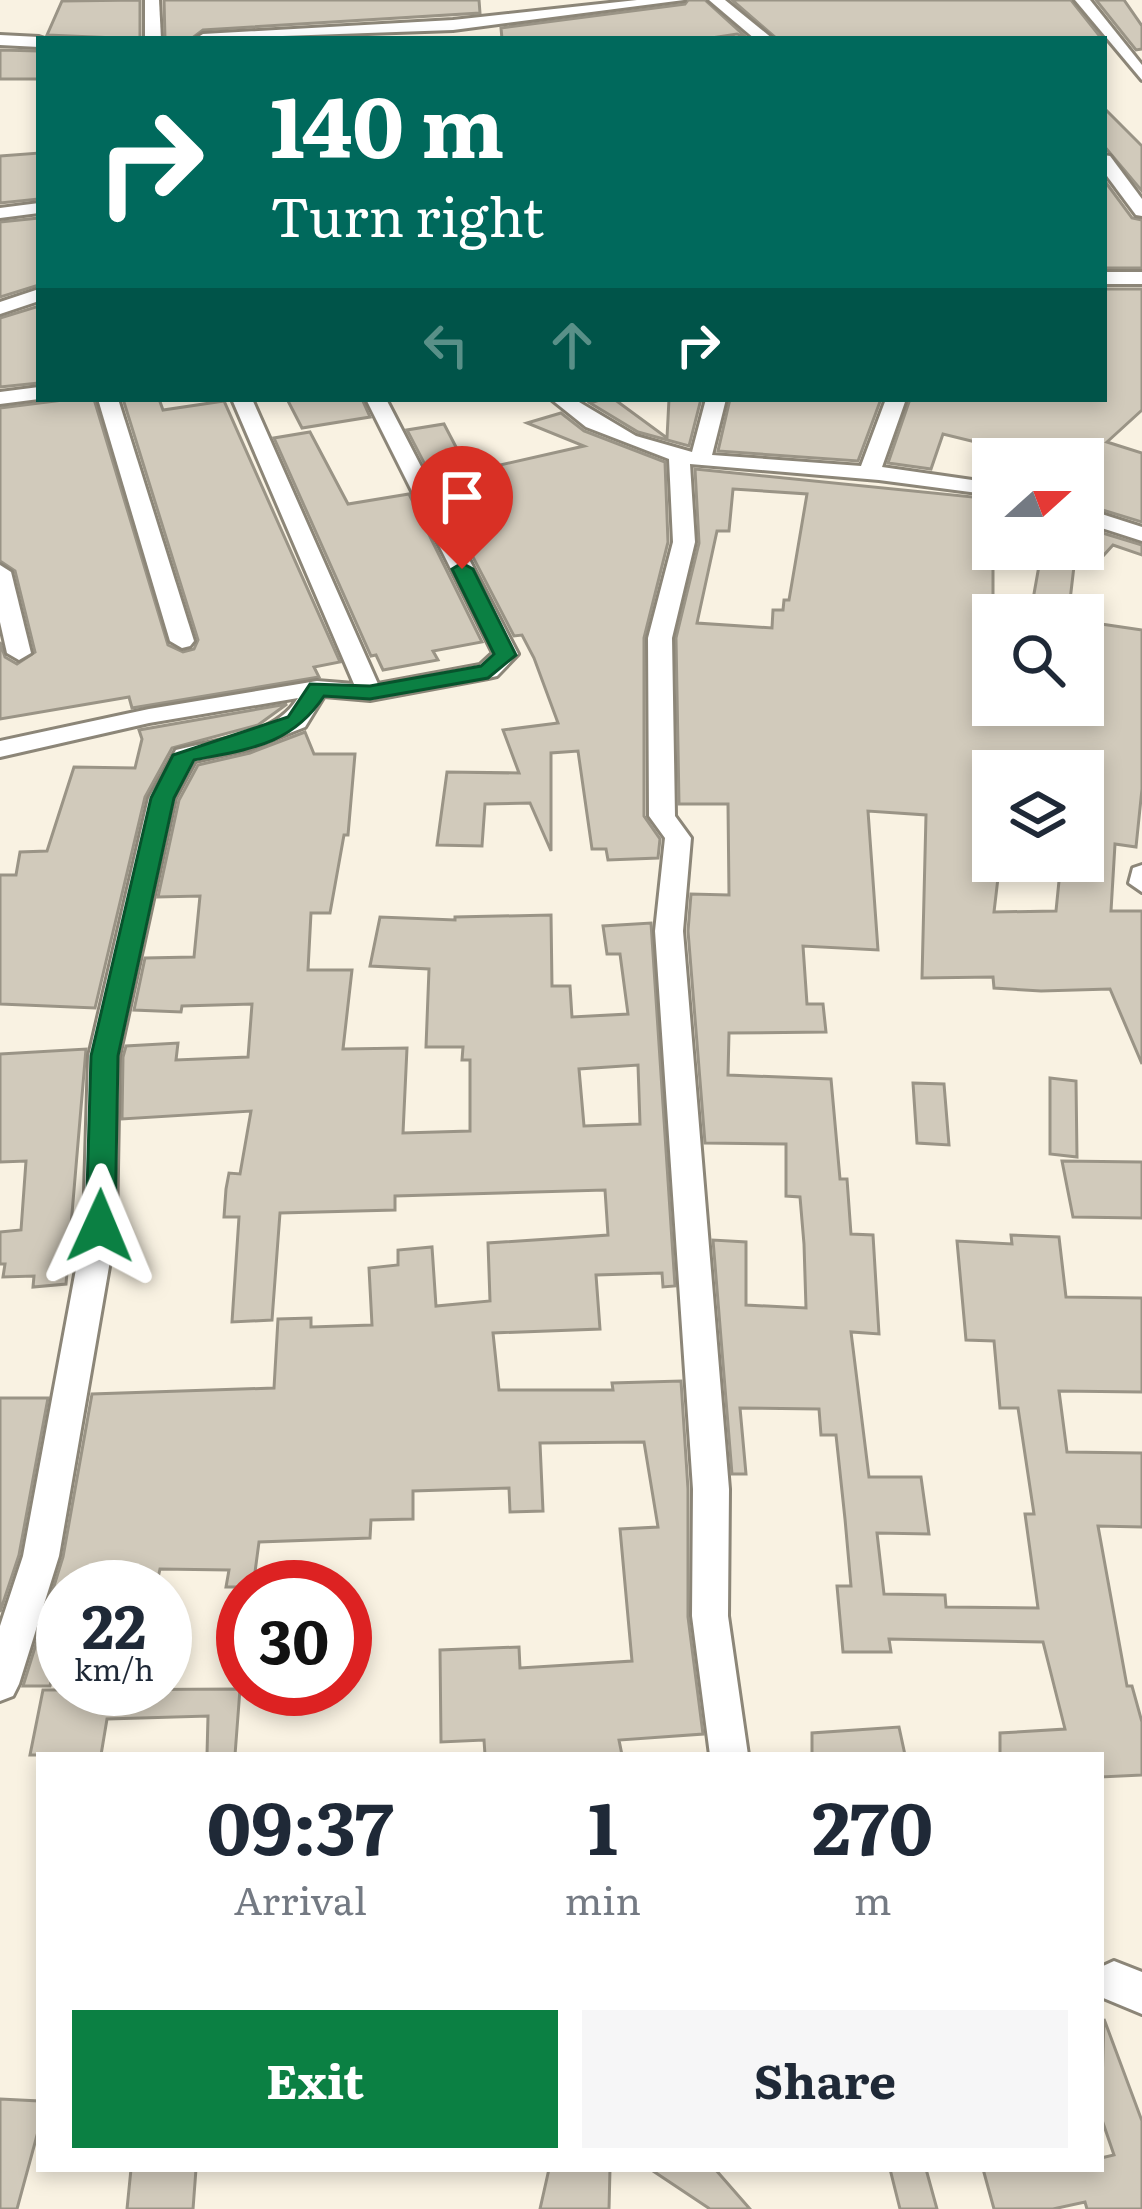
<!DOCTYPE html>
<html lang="en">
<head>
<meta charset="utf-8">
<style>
  :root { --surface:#fff; --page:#f6f6f7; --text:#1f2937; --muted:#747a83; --accent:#0b8043 }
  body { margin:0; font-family:Literata,serif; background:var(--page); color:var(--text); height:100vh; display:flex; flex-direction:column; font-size:45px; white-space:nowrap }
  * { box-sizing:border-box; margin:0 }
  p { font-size:39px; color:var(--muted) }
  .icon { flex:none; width:66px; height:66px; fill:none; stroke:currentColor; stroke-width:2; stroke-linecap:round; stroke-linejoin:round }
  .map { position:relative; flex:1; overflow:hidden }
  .drawer { position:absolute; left:36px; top:1752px; width:1068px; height:420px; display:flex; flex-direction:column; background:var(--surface); border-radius:0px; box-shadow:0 6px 18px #0003 }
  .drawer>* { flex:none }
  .guide { position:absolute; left:36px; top:36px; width:1071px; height:366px; border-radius:0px; box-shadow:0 6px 18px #0003; background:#00695c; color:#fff; overflow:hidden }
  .needle { width:78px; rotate:69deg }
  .tools { position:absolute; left:972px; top:438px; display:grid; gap:24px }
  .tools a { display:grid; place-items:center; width:132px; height:132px; border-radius:0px; background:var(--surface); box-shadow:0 6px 18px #0003; font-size:60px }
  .speed { position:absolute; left:36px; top:1560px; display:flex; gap:24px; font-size:60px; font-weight:700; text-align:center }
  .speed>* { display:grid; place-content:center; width:156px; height:156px; border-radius:50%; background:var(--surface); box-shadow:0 6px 18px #0003; line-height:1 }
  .speed small { font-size:30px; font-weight:400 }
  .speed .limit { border:18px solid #d22; background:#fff; color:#111 }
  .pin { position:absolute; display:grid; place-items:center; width:102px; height:102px; color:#fff; margin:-123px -51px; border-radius:50% 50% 50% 0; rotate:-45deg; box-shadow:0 0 12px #0007 }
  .pin .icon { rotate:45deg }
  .me { position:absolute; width:132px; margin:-66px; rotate:1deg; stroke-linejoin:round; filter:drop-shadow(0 0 9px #0008) }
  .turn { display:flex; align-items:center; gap:42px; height:252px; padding:0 36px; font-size:54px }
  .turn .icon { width:156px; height:156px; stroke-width:2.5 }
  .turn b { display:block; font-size:84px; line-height:102px }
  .lanes { display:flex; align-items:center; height:114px; padding:0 36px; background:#0003; justify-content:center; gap:60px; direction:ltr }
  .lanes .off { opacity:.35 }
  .eta { display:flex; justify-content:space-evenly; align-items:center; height:204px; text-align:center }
  .eta b { font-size:72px; font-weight:700; line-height:84px }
  .primary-button { display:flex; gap:24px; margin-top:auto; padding:24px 36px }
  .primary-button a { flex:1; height:138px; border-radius:0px; background:var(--accent); color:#fff; font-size:48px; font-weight:700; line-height:138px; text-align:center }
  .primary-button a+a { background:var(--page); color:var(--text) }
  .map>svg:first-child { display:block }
  .building { fill:#d1cabb; stroke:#9a9486; stroke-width:3; fill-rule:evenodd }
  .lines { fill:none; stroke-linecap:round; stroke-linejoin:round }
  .minor-casing { stroke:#8c8678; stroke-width:6 }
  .minor { fill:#fff; fill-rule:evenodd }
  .route { fill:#0b8043; stroke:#07532c; stroke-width:3 }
</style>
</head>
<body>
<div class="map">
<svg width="1142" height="2209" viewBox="0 0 1142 2209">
  <rect width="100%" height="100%" fill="#f9f2e2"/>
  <g class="building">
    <polygon points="140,0 140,39 47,35 62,1"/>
    <polygon points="164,0 479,0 480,13 203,30 191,39 165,39"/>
    <polygon points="688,0 705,0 748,39 737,34 705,39 502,39 501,28 685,4"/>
    <polygon points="732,0 1071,0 1102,39 777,39"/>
    <polygon points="1096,0 1124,0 1142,26 1142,49 1136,50"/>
    <polygon points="0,50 39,51 39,79 0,79"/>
    <polygon points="1104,108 1142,146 1142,191 1104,146"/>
    <polygon points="39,153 39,199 0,203 0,156"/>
    <polygon points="1104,180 1132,218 1142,220 1142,268 1104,268"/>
    <polygon points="39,218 39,285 0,297 0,222"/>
    <polygon points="1104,289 1142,289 1142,410 1107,442 1142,453 1142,522 1083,504 1083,459 999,459 1004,449 943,434 931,469 888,463 910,399 1104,399"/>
    <polygon points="39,306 39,383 0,387 0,318"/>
    <polygon points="71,399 94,399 168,645 183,652 194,649 198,640 123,399 159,399 163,410 224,401 340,662 314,667 319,677 132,708 129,697 0,719 0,642 5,657 17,664 35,652 15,571 0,561 0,408"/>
    <polygon points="287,399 362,399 370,417 302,428"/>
    <polygon points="603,399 614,399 667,438 669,399 701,399 689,446 638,432 590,403"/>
    <polygon points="730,399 881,399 858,461 718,451"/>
    <polygon points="561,413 584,431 665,462 668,542 644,638 644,816 660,839 658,858 608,860 606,849 592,849 578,751 551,753 551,851 530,803 485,804 482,846 437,845 447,772 519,773 503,730 558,723 534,658 522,635 514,636 407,430 444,424 469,472 584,446 527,423"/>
    <polygon points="310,432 348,504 409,494 482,642 433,651 438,660 383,670 376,655 371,656 274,438"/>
    <path d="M695 469 993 499V708L1083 705V669L1095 670 1101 624 1142 630V789L1136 847 1115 844 1111 911H1142V1064L1110 989 1041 991 994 988 993 977 922 978 926 815 868 811 878 950 803 946 807 1004H823L826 1032 729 1033 728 1075 831 1079 840 1179H847L851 1234 873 1235 879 1334 851 1332 869 1477H921L929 1534 877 1533 884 1594 945 1595 946 1607 1038 1608 1025 1514H1034L1018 1408H1000L994 1341 966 1340 957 1241 1012 1244 1011 1235 1059 1237 1066 1297 1142 1298V1392L1059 1391 1067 1452 1142 1453V1527L1098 1526 1127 1686H1132L1142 1722V1775L1101 1777V1755H1000V1733L1065 1729 1043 1642 889 1639 891 1652H843L837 1586H851L845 1519 836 1435H821L819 1409 740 1408 746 1474H732L713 1240 746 1242V1305L806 1308 804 1244 800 1197 786 1196V1144L705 1143 688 931 691 894 729 895 728 804H679L676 638 699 543ZM733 489 807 494 789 600H784L783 610H773L772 628 697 623 717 531H729ZM991 771H1088L1083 861H1061L1056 911 994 912 1000 861H993Z"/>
    <polygon points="1083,527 1142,545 1142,555 1113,545 1103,556 1083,550"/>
    <polygon points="1042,549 1076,549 1069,609 1032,605"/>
    <polygon points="287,704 258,725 172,748 145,797 95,1008 0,1004 0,875 16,875 20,852 47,851 74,767 135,768 142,739 139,730"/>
    <path d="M305 732 314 754H355L348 835H344L330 913H311L308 970H352L343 1049 407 1048 403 1133 470 1131V1060H462L463 1047H426L429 969 370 966 380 917 455 920V917L551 915 552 986H570L572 1017 628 1014 620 954H607L603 926 651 923 675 1286 663 1287 662 1273 596 1275 600 1329 493 1333 499 1390H613L612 1383 681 1381 688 1489V1617L703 1734 619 1740 622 1755H485L484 1740 441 1742 440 1650 519 1647 520 1668 632 1661 620 1529 658 1527 644 1442 540 1443 543 1511 510 1512 509 1488 413 1491V1519L371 1520 370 1538 259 1542 253 1587H226L229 1570 160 1569 156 1587H63V1626L50 1686H23L63 1557 92 1394 274 1388 278 1319 311 1318V1327L372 1325 369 1268 398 1265V1250L432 1247 436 1306 490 1301 488 1243 608 1235 605 1190 395 1196V1210L280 1213 272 1320 232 1322 239 1217H224L226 1189 229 1173 240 1174 251 1111 122 1119 123 1057 126 1046 178 1043 176 1060 248 1057 252 1004 182 1006 181 1012 134 1010 145 958 194 957 200 896 158 897 179 800 198 765 250 753ZM638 1065 640 1124 584 1126 579 1069Z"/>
    <polygon points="86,1049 66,1284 33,1287 34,1276 3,1277 5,1264 0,1264 0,1232 21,1230 26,1161 0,1162 0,1054"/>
    <polygon points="1050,1078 1076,1081 1077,1157 1050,1154"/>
    <polygon points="913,1083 944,1084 949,1145 917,1143"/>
    <polygon points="1062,1161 1142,1162 1142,1218 1073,1217"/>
    <polygon points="0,1398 48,1398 19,1555 0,1612"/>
    <polygon points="240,1689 235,1755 207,1755 208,1716 107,1719 101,1755 30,1755 43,1690"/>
    <polygon points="899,1727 905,1755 812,1755 812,1733"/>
    <polygon points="1104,2019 1142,2121 1142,2209 1087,2209 1085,2202 1053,2209 994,2209 983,2169 1101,2169 1101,2158 1114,2155 1101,2117"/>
    <polygon points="0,2099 39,2101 39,2128 17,2209 0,2209"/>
    <polygon points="131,2169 196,2169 193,2209 127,2209"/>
    <polygon points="549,2169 610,2169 609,2209 540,2209"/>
    <polygon points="650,2169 715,2169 750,2209 710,2209"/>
    <polygon points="890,2169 926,2169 937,2209 900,2209"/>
  </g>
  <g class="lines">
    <g class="minor-casing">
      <g id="minor">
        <polygon points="145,0 159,0 161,39 145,39"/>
        <polygon points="637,0 684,0 453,30 195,39 203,34 453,20"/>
        <polygon points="709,0 725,0 773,39 755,39"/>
        <polygon points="1075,0 1090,0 1142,65 1142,80"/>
        <polygon points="0,35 39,37 45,39 39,39 39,47 0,45"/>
        <polygon points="1104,155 1110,156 1142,199 1142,216 1136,215 1104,172"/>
        <polygon points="39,203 39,213 0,218 0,208"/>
        <rect x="1104" y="272" width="38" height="12"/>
        <polygon points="39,289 39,301 0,314 0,302"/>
        <polygon points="39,387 39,399 0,404 0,392"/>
        <polygon points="98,399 118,399 194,641 190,646 182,648 170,641"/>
        <path d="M232 399H252L378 684 480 665 493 653 366 399H386L518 654 497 676 488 678 370 700 324 696 305 727 249 749 195 761 175 798 119 1056 116 1226 59 1556 19 1684 13 1696 0 1701V1626L23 1556 84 1226 89 1056 149 798 176 750C218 739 274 737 298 698L149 723 0 757V741L149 709 317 681 354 684Z"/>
        <polygon points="551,399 574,399 636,436 692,452 706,399 726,399 712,455 861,466 886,399 906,399 882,467 993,483 993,495 879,480 690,464 695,542 672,638 675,816 691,838 683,931 729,1489 728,1616 748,1755 710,1755 692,1616 693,1489 655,931 665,838 649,816 648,638 673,542 669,459 586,427"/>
        <polygon points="1083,508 1142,527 1142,541 1083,522"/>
        <polygon points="0,565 11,572 31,653 19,660 7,653 0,622"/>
        <polygon points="1142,865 1142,892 1129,883 1133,868"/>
        <polygon points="1114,1961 1142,1972 1142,2014 1101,1997 1101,1967"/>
      </g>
    </g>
    <use href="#minor" class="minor"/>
  </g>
  <path class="route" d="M462 563 473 569 516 655 488 678 370 699 324 696C292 745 249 749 194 760L174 798 118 1056 115 1226 100 1237 90 1234 86 1226 91 1056 151 798 173 755 288 717 310 684 370 686 481 666 494 654 452 569Z"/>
</svg>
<div class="tools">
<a><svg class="needle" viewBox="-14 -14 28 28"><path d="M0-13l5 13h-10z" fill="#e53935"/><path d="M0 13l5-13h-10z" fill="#747a83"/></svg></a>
<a><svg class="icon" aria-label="search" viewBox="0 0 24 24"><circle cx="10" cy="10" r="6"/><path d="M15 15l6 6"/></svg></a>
<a><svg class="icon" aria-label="layers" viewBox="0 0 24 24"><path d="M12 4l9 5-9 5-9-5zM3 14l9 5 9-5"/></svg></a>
</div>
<div class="speed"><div>22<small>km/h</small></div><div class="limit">30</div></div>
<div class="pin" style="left:462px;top:569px;background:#d93025"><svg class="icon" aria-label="arrive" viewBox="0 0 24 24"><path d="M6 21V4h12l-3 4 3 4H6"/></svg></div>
<svg class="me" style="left:100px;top:1226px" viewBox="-20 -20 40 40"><path d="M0-17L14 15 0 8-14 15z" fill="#0b8043" stroke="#fff" stroke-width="4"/></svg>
<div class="guide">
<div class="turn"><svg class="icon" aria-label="right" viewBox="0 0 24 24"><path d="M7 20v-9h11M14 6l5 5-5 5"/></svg><div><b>140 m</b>Turn right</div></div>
<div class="lanes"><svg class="icon off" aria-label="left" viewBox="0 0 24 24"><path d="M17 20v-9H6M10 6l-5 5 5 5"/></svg><svg class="icon off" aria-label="ahead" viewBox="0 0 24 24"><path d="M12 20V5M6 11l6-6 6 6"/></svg><svg class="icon" aria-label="right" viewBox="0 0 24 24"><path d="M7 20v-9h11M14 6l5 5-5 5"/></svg></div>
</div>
<section class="drawer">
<div class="eta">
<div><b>09:37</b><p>Arrival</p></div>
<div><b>1</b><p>min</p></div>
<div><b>270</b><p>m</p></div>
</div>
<div class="primary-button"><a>Exit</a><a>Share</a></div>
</section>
</div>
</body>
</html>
